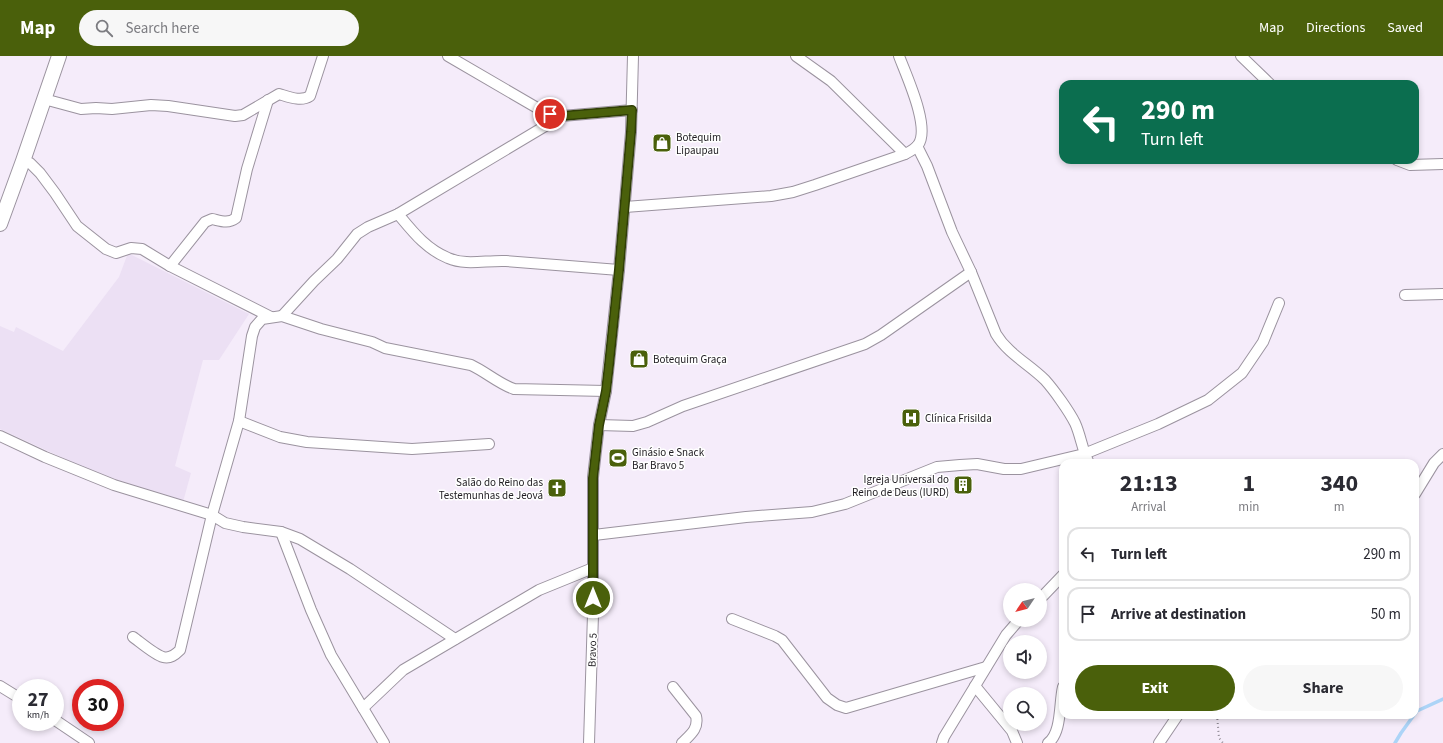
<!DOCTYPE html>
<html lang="en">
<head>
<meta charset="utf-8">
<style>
  :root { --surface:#fff; --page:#f7f7f7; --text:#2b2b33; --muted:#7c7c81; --line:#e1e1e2; --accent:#4a600b }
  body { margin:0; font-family:"Source Sans 3",sans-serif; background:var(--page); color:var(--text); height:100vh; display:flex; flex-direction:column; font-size:15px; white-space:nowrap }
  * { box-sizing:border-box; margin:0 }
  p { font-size:13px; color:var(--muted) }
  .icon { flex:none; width:22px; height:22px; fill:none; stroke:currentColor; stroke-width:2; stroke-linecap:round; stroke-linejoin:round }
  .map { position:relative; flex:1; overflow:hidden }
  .sheet { position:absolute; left:1059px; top:403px; width:360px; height:260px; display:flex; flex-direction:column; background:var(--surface); border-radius:12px; box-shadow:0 2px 6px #0003 }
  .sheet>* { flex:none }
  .hud { position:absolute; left:1059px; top:24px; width:360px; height:84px; border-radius:12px; box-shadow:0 2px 6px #0003; background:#0b6e4f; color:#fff; overflow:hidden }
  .needle { width:26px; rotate:235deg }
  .fabs { position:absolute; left:1003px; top:527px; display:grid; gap:8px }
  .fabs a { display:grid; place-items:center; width:44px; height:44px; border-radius:50%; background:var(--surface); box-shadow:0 2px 6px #0003; font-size:20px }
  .speed { position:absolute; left:12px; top:623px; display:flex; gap:8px; font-size:20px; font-weight:700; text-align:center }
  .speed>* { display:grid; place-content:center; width:52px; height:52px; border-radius:50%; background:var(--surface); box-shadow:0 2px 6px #0003; line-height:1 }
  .speed small { font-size:10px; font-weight:400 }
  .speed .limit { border:6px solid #d22; background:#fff; color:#111 }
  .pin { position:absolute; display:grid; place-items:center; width:34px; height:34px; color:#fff; margin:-17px; border:2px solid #fff; border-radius:50%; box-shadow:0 1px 4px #0007 }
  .me { position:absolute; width:44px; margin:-22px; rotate:0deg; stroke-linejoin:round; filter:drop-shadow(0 0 3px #0008) }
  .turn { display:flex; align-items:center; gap:14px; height:84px; padding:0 16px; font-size:18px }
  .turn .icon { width:52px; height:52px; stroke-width:2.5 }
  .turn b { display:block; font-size:28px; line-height:34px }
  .eta { display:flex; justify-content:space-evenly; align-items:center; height:68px; text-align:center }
  .eta b { font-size:24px; font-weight:700; line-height:28px }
  .action { display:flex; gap:8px; margin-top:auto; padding:8px 16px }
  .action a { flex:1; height:46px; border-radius:24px; background:var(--accent); color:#fff; font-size:16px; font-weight:700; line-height:46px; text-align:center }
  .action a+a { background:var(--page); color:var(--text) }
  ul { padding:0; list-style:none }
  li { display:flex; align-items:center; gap:12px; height:54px; margin:0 8px 6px; padding:0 8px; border:2px solid var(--line); border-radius:12px }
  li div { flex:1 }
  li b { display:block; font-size:15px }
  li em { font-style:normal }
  header { display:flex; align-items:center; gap:24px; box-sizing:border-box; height:56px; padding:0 20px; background:var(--accent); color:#fff }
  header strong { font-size:19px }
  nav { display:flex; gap:22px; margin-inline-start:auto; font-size:14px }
  .search { width:280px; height:36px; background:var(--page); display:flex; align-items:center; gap:10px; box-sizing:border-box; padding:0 14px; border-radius:22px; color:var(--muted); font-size:15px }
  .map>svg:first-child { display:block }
  .built { fill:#ece0f4 }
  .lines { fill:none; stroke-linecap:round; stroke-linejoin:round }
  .stream { stroke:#acd4f7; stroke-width:3.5 }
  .street-casing { stroke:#9b939f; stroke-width:12 }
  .secondary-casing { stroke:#9b939f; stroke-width:16 }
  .path { stroke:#8f8993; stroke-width:2; stroke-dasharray:1 3; stroke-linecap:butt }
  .street { stroke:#fff; stroke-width:10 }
  .secondary { stroke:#fff; stroke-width:14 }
  .route-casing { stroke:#303e07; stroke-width:10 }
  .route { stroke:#4a600b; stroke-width:7 }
  .labels { text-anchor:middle; stroke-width:3; stroke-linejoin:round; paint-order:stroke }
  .poi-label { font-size:11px; fill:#1f1c21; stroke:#fff; text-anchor:start }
  .street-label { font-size:11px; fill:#1f1c21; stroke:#fff }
</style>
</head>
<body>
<header>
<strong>Map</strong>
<div class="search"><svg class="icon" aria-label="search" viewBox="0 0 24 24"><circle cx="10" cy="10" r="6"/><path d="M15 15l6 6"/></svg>Search here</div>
<nav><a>Map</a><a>Directions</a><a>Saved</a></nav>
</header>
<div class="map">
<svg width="1443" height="687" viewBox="0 0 1443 687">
  <rect width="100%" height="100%" fill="#f5ecfa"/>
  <polygon class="built" points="128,197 249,258 219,304 203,304 175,410 191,417 183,446 96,417 0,373 0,270 14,276 16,271 63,295 119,221"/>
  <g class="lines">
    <g class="stream">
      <polyline points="1415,658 1417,655 1443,643"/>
      <polyline points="1395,687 1401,677 1414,659"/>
    </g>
    <g class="street-casing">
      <g id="street">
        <polyline points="448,0 539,53 551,58 562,60 632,54"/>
        <polyline points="796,0 831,25 905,98"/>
        <polyline points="1241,0 1270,28"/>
        <path d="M44 43 81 53 96 52 112 53 151 49 168 50 235 60 243 59 279 38C289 41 301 46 310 40L323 0"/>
        <path d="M917 90 927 110 952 176 971 216 996 278C1008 298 1029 308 1045 324 1054 334 1069 355 1075 367 1081 380 1082 394 1089 407"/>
        <polyline points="1397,104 1410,109 1443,108"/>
        <polyline points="23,105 30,107 40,117 55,137 77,170 106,193 116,197 131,192 142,193 170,210 271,261"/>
        <path d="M625 151 771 140 793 136 815 129 905 98C909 96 915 93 918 89 931 72 906 19 899 0"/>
        <path d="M398 158C413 176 426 193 448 202 466 210 486 204 506 205 544 208 581 211 619 214"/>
        <path d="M170 210 205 166 212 163C221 165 228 168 236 162L247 113 268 44"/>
        <polyline points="1405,239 1443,238"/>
        <polyline points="282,260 314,225 337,203 357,178 368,171 398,158 562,60"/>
        <polyline points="239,365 280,381 307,386 412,393 489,388"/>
        <polyline points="599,369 633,370 647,366 683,350 865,288 881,279 971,216"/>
        <polyline points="0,380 45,401 114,429 212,459 225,467 243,471 281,476 300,483 350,513 455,583"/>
        <polyline points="1415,438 1434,407 1443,398"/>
        <polyline points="281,476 311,554 331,599 384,687"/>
        <polyline points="594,479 746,461 812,456 845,448 937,411 960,409 977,408 1004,413 1021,413 1084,398 1158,368 1208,344 1242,317 1263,286 1279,247"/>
        <polyline points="1040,543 1063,519"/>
        <polyline points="732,563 775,580 782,584 827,642 837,649 846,652 986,611"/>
        <path d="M133 581C140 586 155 599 163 601 170 603 175 599 180 594L212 459 239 365 252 280 255 271 262 263 282 260 321 273 372 286 385 292 471 309C486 316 499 328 514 333L606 335"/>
        <polyline points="0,630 21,643"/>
        <polyline points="975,630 1012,675 1017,687"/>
        <path d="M673 631 696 660C699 673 690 679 682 687"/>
        <polyline points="363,652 403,614 539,534 593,512"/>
        <polyline points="55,664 89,687"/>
        <polyline points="589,687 593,558 593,421 599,369 606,335 619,214 631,76 633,0"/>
        <polyline points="942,687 944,681 1006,579 1019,564"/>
        <path d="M1048 687C1062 677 1059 647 1063 631"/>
        <polyline points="1159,687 1178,659"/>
      </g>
    </g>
    <g class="secondary-casing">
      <polyline id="secondary" points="0,168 23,105 59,0"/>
    </g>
    <polyline class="path" points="1217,659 1219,682 1223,687"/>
    <use href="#street" class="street"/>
    <use href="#secondary" class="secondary"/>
  </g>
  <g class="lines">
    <g class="route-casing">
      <polyline id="route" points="550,58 562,60 632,54 631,76 619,214 609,309 606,335 599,369 593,422 593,542"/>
    </g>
    <use href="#route" class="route"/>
  </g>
  <defs>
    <g id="shop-square" transform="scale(1)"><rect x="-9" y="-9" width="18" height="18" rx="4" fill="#4a600b" stroke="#fff"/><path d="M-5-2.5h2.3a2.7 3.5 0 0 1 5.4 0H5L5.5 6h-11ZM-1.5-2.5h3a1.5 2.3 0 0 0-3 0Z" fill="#fff"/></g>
    <g id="hospital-square" transform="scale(1)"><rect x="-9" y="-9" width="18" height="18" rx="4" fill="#4a600b" stroke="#fff"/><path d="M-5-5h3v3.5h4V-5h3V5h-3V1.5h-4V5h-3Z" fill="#fff"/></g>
    <g id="stadium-square" transform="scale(1)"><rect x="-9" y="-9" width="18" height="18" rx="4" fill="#4a600b" stroke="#fff"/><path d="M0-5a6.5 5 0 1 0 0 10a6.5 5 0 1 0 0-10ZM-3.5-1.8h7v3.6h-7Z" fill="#fff"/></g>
    <g id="building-square" transform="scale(1)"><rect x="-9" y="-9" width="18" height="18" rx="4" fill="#4a600b" stroke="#fff"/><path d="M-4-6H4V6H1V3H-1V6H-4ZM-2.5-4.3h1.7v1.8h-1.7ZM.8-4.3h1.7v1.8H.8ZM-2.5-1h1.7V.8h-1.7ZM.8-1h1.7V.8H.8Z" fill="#fff"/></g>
    <g id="church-square" transform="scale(1)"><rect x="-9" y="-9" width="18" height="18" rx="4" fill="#4a600b" stroke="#fff"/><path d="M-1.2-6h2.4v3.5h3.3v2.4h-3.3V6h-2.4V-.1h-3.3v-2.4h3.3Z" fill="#fff"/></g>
  </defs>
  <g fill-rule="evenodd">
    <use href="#shop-square" x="662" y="87"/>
    <use href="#shop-square" x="639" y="303"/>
    <use href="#hospital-square" x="911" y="362"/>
    <use href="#stadium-square" x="618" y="402"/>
    <use href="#building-square" x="963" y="429"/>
    <use href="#church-square" x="557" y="432"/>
  </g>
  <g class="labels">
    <g class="poi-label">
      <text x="676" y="85">Botequim<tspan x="676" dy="13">Lipaupau</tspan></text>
      <text x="653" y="307">Botequim Graça</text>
      <text x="925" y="366">Clínica Frisilda</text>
      <text x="632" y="400">Ginásio e Snack<tspan x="632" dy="13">Bar Bravo 5</tspan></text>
      <text x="949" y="427" text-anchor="end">Igreja Universal do<tspan x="949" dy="13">Reino de Deus (IURD)</tspan></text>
      <text x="543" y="430" text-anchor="end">Salão do Reino das<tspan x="543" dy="13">Testemunhas de Jeová</tspan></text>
    </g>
    <g class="street-label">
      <text transform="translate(592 594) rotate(-88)" y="4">Bravo 5</text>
    </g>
  </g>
</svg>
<div class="fabs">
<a><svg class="needle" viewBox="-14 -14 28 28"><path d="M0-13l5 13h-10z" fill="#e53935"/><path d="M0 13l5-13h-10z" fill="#7c7c81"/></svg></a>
<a><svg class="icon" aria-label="sound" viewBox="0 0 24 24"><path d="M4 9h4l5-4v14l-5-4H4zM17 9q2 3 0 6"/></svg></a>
<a><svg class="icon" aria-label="search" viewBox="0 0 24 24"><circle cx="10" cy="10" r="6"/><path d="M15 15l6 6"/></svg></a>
</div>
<div class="speed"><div>27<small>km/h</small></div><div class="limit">30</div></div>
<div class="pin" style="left:550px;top:58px;background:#d93025"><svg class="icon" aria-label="arrive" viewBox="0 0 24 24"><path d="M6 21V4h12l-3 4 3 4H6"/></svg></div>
<svg class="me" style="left:593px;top:542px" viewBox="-20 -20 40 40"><circle r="17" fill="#4a600b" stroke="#fff" stroke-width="3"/><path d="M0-11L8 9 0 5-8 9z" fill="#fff"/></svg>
<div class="hud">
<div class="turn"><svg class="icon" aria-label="left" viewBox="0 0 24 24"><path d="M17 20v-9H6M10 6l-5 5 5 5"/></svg><div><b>290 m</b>Turn left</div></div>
</div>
<section class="sheet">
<div class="eta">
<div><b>21:13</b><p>Arrival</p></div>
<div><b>1</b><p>min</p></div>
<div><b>340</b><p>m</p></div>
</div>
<ul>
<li><svg class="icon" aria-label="left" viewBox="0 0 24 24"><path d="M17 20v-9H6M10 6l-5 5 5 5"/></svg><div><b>Turn left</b></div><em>290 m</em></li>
<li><svg class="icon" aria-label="arrive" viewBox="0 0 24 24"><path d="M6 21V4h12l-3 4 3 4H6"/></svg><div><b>Arrive at destination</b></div><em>50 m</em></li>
</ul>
<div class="action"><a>Exit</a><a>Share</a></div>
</section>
</div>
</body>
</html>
